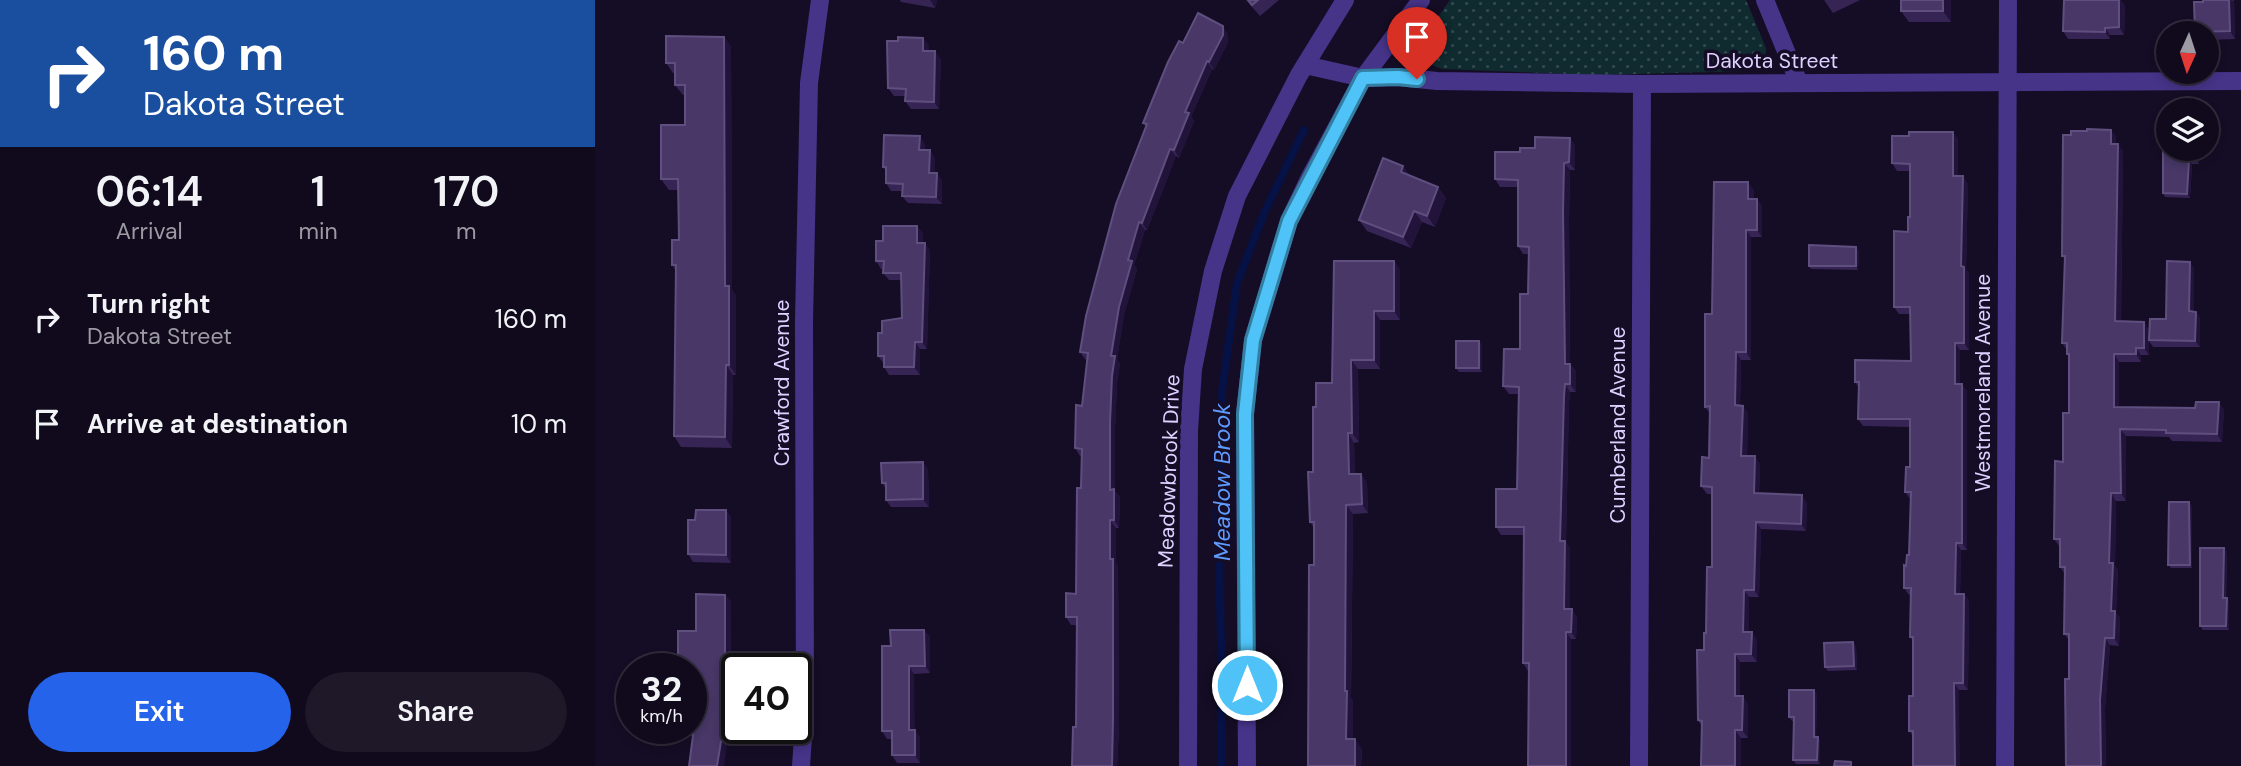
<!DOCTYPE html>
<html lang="en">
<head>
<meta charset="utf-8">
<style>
  :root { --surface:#100a1c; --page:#1e1829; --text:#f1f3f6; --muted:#9c9aa3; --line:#302b3b; --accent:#2563eb }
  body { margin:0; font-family:"DM Sans",sans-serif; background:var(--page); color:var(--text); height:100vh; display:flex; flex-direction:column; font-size:26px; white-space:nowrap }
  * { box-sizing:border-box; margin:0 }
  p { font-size:23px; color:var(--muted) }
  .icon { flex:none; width:38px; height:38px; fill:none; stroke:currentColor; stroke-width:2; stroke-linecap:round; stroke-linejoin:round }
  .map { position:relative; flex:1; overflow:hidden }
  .drawer { display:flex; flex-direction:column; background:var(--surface); width:595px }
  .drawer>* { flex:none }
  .top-card { background:#1a4fa0; color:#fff; overflow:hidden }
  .needle { width:46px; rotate:183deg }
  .fabs { position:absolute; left:1561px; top:21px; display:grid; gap:14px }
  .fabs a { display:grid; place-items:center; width:63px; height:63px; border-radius:50%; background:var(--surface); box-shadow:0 4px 10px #0003,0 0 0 2px var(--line); font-size:35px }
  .speed { position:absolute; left:21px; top:653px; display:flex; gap:14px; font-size:35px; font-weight:700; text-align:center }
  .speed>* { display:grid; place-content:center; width:91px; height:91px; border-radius:50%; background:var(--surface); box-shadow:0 4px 10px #0003,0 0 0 2px var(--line); line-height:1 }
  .speed small { font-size:18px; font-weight:400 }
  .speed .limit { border:4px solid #111; border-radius:10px; background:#fff; color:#111 }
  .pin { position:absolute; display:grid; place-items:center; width:60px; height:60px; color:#fff; margin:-72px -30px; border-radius:50% 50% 50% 0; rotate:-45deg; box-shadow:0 0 7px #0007 }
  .pin .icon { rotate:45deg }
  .me { position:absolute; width:77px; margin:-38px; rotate:0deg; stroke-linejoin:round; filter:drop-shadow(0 0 5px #0008) }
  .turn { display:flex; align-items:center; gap:24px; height:147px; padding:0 28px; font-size:32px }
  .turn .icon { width:91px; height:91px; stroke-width:2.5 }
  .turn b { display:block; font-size:49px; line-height:60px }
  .eta { display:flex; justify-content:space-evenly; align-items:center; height:119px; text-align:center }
  .eta b { font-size:42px; font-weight:600; line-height:49px }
  .primary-button { display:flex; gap:14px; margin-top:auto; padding:14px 28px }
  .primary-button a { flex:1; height:80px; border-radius:42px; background:var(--accent); color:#fff; font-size:28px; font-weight:600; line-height:80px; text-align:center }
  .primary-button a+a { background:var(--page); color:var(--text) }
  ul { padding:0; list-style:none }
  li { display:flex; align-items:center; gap:21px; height:105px; padding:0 28px }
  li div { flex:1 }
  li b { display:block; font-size:26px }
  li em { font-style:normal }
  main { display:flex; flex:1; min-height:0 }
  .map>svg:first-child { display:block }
  .grass { fill:url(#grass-dots) }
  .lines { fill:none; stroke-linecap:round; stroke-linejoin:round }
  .stream { stroke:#061245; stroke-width:8 }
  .minor { stroke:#453488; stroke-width:18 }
  .wall { fill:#362455 }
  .shaded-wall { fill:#21133a }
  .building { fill:#483767; stroke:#5f4f7f; stroke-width:2 }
  .route-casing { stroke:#337fa1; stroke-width:18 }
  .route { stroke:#4fc3f7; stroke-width:12 }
  .labels { text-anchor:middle; stroke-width:7; stroke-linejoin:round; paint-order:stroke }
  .street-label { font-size:21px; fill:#ded1ff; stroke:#150d25 }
  .water-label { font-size:23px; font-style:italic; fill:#5f9aff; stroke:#150d25 }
</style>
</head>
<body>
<main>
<section class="drawer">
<div class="top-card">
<div class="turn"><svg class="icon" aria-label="right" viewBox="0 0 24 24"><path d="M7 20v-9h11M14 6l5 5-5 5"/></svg><div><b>160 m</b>Dakota Street</div></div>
</div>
<div class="eta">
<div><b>06:14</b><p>Arrival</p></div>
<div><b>1</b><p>min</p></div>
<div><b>170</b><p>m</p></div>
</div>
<ul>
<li><svg class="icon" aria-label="right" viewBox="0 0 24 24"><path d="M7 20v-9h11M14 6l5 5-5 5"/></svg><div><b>Turn right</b><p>Dakota Street</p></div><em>160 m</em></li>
<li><svg class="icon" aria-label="arrive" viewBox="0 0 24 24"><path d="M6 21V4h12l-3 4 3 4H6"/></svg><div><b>Arrive at destination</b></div><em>10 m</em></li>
</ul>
<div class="primary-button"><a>Exit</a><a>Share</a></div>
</section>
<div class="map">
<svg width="1646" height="766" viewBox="0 0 1646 766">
  <defs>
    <pattern id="grass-dots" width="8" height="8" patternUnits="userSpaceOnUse" patternTransform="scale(1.75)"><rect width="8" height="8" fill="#0f2b30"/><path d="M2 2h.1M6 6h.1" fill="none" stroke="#32494f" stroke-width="1.8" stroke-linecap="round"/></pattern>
  </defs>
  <rect width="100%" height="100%" fill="#150d25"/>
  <path class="grass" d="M855 0H1151L1171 48C1171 60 1165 67 1154 71L1001 75 848 69C832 65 825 55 828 38Z"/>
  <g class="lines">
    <polyline class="stream" points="626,766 627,686 623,510 627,391 642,283 670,211 709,130"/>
    <g class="minor">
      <polyline points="1170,0 1204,83"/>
      <polyline points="710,65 768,78 803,77 842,81 1047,84 1646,81"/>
      <polyline points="206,766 210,708 209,321 214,83 225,0"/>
      <polyline points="593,766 594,431 598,369 618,271 642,196 704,75 750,0"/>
      <polyline points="652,766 650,414 658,340 694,221 715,177 768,78 826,0"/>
      <polyline points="1044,766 1047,84"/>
      <polyline points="1410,766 1413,0"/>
    </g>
  </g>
  <g class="wall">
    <polygon points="305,0 342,0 340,8 306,2"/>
    <polygon points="651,0 684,0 665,16"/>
    <polygon points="1229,0 1265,0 1238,13"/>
    <polygon points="1356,0 1356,22 1314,22 1306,11"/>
    <polygon points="1608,0 1639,0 1640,39 1612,40 1612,33 1600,33 1600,32"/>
    <polygon points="1530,5 1529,35 1515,35 1515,39 1473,39 1468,31"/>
    <polygon points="633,34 633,42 619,70 617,69 596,117 599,121 584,158 581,156 552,230 550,230 539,265 542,269 529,315 522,359 525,364 522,383 520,429 520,491 525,497 524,528 521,528 521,563 523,566 524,727 522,766 477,766 481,727 482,625 476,625 471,617 481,594 486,488 487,456 485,456 480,448 487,406 492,360 490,359 485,352 551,127 548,123 588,43"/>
    <polygon points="129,37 136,47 137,290 141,296 141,375 138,375 137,448 86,447 79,436 81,271 77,265 84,240 83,190 74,190 66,179 90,125 90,95 88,95 80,85 80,73 78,73 71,63"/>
    <polygon points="328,38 334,46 333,51 346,59 344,109 316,109 310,101 311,96 299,96 293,88 303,41"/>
    <polygon points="1516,130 1521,137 1521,144 1528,151 1526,322 1554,330 1571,319 1599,268 1599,312 1601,312 1605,318 1605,347 1558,347 1554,341 1554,355 1546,355 1546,362 1524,362 1524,407 1629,409 1627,442 1577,441 1574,437 1531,436 1531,501 1521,501 1520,566 1523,570 1521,613 1525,618 1524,646 1515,645 1510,708 1511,766 1471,766 1474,679 1474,640 1469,634 1470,574 1465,567 1465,547 1459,539 1474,413 1474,358 1472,354 1472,350 1467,343 1470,259 1467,256 1476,135 1492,131"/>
    <polygon points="1314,136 1363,139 1363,176 1373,184 1371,269 1374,274 1374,350 1365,350 1365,384 1372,391 1372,550 1366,550 1365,594 1369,594 1374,601 1373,690 1364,690 1318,736 1314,731 1318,696 1318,641 1315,637 1316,595 1314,595 1309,588 1311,566 1314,555 1316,500 1310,492 1315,467 1315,427 1268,426 1263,419 1264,388 1260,382 1316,361 1315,314 1304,314 1299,307 1315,217 1315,171 1302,171 1297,163"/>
    <polygon points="330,144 330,150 340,158 340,173 342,173 347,181 347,204 313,203 307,196 308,191 296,191 291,183 291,171 288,167"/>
    <polygon points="980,145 980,170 975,170 974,219 975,364 981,371 981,392 975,392 974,403 971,542 975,549 975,609 982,617 981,639 976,639 976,766 933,766 933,671 928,663 929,535 906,535 901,527 922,489 923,394 914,394 908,386 925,349 933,294 934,254 928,254 923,246 923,187 905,187 900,179 925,152 940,148"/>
    <polygon points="1604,149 1604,164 1597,164 1595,198 1570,197 1568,193"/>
    <polygon points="808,166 815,176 843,187 851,198 840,227 827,222 816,248 772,231 764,220"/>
    <polygon points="1159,190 1158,199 1162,199 1167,206 1167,237 1156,237 1156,360 1146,360 1145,405 1153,413 1152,456 1165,464 1164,494 1212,503 1211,531 1166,529 1164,597 1154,597 1154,632 1162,640 1162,662 1145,662 1145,696 1153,704 1153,738 1146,738 1107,727 1103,720 1117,567 1117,494 1112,494 1106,486 1114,458 1115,414 1110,407 1117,314"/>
    <polygon points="328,233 328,243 335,250 332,349 325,349 325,375 294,375 289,367 289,364 283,356 287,333 307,318 306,280 294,280 288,273 288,269 286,269 281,261 288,241"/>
    <polygon points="1261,247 1264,251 1263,270 1216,269 1214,266"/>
    <polygon points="799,261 805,270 805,320 785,320 785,369 763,369 764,442 759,443 760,474 766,474 772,483 773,513 758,514 756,698 758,701 758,739 767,749 766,766 713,766 719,565 719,528 715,522 721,407 737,383"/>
    <polygon points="884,341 887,345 887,372 864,372 861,368"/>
    <polygon points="328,462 333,470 334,507 296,507 291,500 291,489 287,483"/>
    <polygon points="1597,506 1597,568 1576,568 1573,565"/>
    <polygon points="131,510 136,518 136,563 98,562 93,554"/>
    <polygon points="1629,548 1632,552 1631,598 1634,602 1634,630 1608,630 1605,626"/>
    <polygon points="130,595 136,602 135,736 91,736 86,728 96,728 101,631"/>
    <polygon points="329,630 335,637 335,673 319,674 319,730 325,737 325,763 302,763 297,755 297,739 292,739 287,731"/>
    <polygon points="1261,646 1262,670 1233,671 1230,667"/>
    <polygon points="1219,690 1222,694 1221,737 1223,737 1225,741 1225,764 1201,764 1198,760 1199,721 1197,721 1194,717"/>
  </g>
  <g class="shaded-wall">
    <polygon points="335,0 342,0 340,8"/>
    <polygon points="1348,0 1356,0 1356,22 1348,11"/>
    <polygon points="1522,0 1526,0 1530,5 1529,35 1524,27"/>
    <polygon points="1634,0 1639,1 1640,39 1635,31"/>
    <polygon points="628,26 633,34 633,42 619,70 614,62"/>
    <polygon points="1510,28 1515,35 1515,39 1510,32"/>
    <polygon points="129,37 136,47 137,290 141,296 141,375 134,365 130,286"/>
    <polygon points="328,38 334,46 333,58 328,51"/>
    <polygon points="340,51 346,59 344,109 339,102"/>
    <polygon points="612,61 617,69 596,117 599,121 584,158 579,150 590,112"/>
    <polygon points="1516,130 1521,137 1521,151 1516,144"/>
    <polygon points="1358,132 1363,139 1363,184 1358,176"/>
    <polygon points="325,136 330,144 330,157 324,150"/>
    <polygon points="975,138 980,145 980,170 974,162"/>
    <polygon points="1523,144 1528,151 1526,329 1520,321"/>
    <polygon points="575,149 581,156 552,230 547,223"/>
    <polygon points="1601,149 1604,149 1604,164 1601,160"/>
    <polygon points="335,150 340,158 340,181 334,173"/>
    <polygon points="1594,160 1597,164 1595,198 1592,194"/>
    <polygon points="969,163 975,170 974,219 975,369 975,364 981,371 981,392 975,384 970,364 968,212"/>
    <polygon points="808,166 816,177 806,172"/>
    <polygon points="342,173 347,181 347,204 341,197"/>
    <polygon points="1368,176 1373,184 1371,269 1374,274 1374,350 1369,343 1366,266"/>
    <polygon points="1153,182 1159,190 1158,206 1153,199"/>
    <polygon points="843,187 851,198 840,227 832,216"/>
    <polygon points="1162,199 1167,206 1167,237 1162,230"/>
    <polygon points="819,211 827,222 816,248 808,237"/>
    <polygon points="544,222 550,230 539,265 542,269 529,315 522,359 525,364 522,383 520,429 520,491 525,497 524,528 519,520 515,490 516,356 533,260"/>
    <polygon points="322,226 328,233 328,250 322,243"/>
    <polygon points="1151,230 1156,237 1156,360 1151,352"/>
    <polygon points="330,243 335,250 332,349 327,342"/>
    <polygon points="1261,247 1264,251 1263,270 1261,266"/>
    <polygon points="799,261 805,270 805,320 799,311"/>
    <polygon points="1595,262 1599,268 1599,318 1594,311"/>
    <polygon points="779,311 785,320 785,369 779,360"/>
    <polygon points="1601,312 1605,318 1605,347 1600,341"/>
    <polygon points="1549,322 1554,330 1554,355 1549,348"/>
    <polygon points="884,341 887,345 887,372 884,368"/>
    <polygon points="320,342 325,349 325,375 319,367"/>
    <polygon points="1360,343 1365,350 1365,391 1360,384"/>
    <polygon points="1541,348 1546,355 1546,362 1541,354"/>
    <polygon points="1141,352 1146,360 1145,413 1140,405"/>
    <polygon points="1519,354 1524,362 1524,414 1519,407"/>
    <polygon points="756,360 763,369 764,442 757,433"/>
    <polygon points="131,365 138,375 137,448 130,437"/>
    <polygon points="970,384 975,392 974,403 971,542 975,549 975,617 969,609 965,541 969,396"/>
    <polygon points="1367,384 1372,391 1372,550 1367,543"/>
    <polygon points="1624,402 1629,409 1627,442 1622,434"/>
    <polygon points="1148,406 1153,413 1152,464 1146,456"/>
    <polygon points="1525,429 1531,436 1531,501 1526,493"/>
    <polygon points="753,433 759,443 761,483 754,474"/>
    <polygon points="1160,456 1165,464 1164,501 1159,493"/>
    <polygon points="328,462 333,470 334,507 328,499"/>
    <polygon points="766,474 772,483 773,513 767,504"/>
    <polygon points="1516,493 1521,501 1520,566 1523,570 1521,613 1525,618 1524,646 1519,638 1516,611 1514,563"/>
    <polygon points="1207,495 1212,503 1211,531 1206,524"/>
    <polygon points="1594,502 1597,506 1597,568 1595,565"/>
    <polygon points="751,505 758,514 756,698 758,701 758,748 751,739 750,691"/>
    <polygon points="131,510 136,518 136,563 131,555"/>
    <polygon points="515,520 521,528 521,563 523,566 524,727 522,766 517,766"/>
    <polygon points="1161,522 1166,529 1164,597 1159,590"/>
    <polygon points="1361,543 1366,550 1365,601 1360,594"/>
    <polygon points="1629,548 1632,552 1630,602 1628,598"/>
    <polygon points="1149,590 1154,597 1154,640 1148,632"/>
    <polygon points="1369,594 1374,601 1373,690 1368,683"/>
    <polygon points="130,595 136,602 135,736 130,729"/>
    <polygon points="1632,598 1634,602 1634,630 1631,626"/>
    <polygon points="977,609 982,617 981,639 976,632"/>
    <polygon points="329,630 335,637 335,673 330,666"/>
    <polygon points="971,632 976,639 976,766 971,766"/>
    <polygon points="1157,632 1162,640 1162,662 1156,654"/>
    <polygon points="1510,638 1515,645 1510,708 1511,766 1506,766 1505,700"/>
    <polygon points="1258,642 1261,646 1262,670 1259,666"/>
    <polygon points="1140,654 1145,662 1145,704 1140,696"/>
    <polygon points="314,666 319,674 320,738 314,730"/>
    <polygon points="1359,683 1364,690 1365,766 1360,766"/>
    <polygon points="1219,690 1222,694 1221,741 1219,737"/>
    <polygon points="1148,696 1153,704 1153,738 1147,730"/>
    <polygon points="128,729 133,736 129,766 122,766"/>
    <polygon points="320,730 325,737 325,763 320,755"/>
    <polygon points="1140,730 1146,738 1146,766 1140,766"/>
    <polygon points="1223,737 1225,741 1225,764 1222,760"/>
    <polygon points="760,739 767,749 766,766 760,766"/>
  </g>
  <g class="building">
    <polygon points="653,0 663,0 657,5"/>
    <rect x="1306" y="0" width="42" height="11"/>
    <polygon points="1469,0 1524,0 1524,27 1510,28 1510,32 1468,31"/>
    <polygon points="1608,0 1634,0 1635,31 1600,32 1599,2 1608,2"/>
    <polygon points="603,13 628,26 628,35 614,62 612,61 590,112 594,113 579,150 575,149 547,223 544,222 533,260 537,261 524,307 516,356 520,356 517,376 515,422 515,490 519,489 519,520 515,520 515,559 518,559 518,719 517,766 477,766 478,727 481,727 482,617 471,617 471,593 481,594 482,488 486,488 487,449 480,448 481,405 487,406 493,353 485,352 491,316 521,204 552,124 548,123 573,62 584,41 588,43"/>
    <polygon points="71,36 129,37 130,286 134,286 134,365 131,365 130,437 79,436 81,265 77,265 77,240 84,240 83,179 66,179 66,125 90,125 90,85 80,85 80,63 71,63"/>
    <polygon points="303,37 328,38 328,51 340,51 339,102 310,101 311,89 293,88 292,41 303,41"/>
    <polygon points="1492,129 1516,130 1516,144 1523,144 1520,321 1549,322 1549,348 1541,348 1541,354 1519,354 1519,407 1600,408 1601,402 1624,402 1622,434 1571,433 1571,430 1525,429 1526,493 1516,493 1514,563 1518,563 1516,611 1520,611 1519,638 1510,638 1505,700 1506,766 1471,766 1470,679 1474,679 1474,634 1469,634 1470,567 1465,567 1465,539 1459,539 1460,461 1468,462 1468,413 1474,413 1474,354 1472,354 1472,343 1467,343 1470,256 1467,256 1468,135 1476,135 1476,131 1492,131"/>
    <polygon points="1568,130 1573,130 1573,149 1601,149 1601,160 1594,160 1592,194 1568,193"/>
    <polygon points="1314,132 1358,132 1358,176 1368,176 1366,266 1369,267 1369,343 1360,343 1360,384 1367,384 1367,543 1361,543 1360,594 1369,594 1368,683 1359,683 1360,766 1318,766 1318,731 1314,731 1314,696 1318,696 1318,637 1315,637 1316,588 1309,588 1309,565 1311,566 1312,555 1314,555 1316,492 1310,492 1311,467 1315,467 1315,419 1263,419 1264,382 1260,382 1260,360 1316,361 1315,307 1299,307 1299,231 1313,232 1313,217 1315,217 1315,164 1297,163 1297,136 1314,136"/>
    <polygon points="289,135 325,136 324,150 335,150 334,173 342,173 341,197 307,196 308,184 291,183 291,167 288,167"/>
    <polygon points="940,137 975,138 974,162 969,163 968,212 970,364 975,364 975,384 970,384 969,396 965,541 970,541 969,609 977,609 976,632 971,632 971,766 933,766 934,663 928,663 929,527 901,527 901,489 922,489 924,387 908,386 909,349 925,349 925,294 933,294 934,247 923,246 923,180 900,179 900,152 925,152 925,148 940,148"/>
    <polygon points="788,158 808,166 806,172 843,187 832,216 819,211 808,237 764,220"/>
    <polygon points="1119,182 1153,182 1153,199 1162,199 1162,230 1151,230 1151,352 1141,352 1140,405 1148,406 1146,456 1160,456 1159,493 1207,495 1206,524 1161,522 1159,590 1149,590 1148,632 1157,632 1156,654 1140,654 1140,696 1148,696 1147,730 1140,730 1140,766 1106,766 1107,721 1103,720 1102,650 1109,650 1109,633 1111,633 1112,567 1117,567 1117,487 1106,486 1107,457 1114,458 1115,406 1110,407 1110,314 1117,314"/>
    <polygon points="288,226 322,226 322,243 330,243 327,342 320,342 319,367 289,367 289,356 283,356 283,333 287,333 287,321 307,318 306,273 288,273 289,261 281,261 281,241 288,241"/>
    <polygon points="1214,245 1261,247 1261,266 1214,266"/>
    <polygon points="739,261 799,261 799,311 779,311 779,360 756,360 757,433 753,433 754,474 766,474 767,504 751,505 750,691 752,691 751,739 760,739 760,766 713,766 714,565 719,565 719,522 715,522 713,472 718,472 718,407 721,407 721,383 737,383"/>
    <polygon points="1572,261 1595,262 1594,311 1601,312 1600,341 1554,340 1555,319 1571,319"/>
    <rect x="861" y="341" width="23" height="27"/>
    <polygon points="328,462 328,499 291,500 291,483 287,483 286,463"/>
    <polygon points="1574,502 1594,502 1595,565 1573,565"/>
    <polygon points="101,510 131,510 131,555 93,554 93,520 100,520"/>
    <polygon points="1605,548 1629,548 1628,598 1632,598 1631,626 1605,626"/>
    <polygon points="101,594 130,595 130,729 128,729 122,766 94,766 99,728 86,728 96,728 96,668 83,668 83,631 101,631"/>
    <polygon points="295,630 329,630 330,666 314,666 314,730 320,730 320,755 297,755 297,731 287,731 287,646 296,646"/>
    <polygon points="1258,642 1259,666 1230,667 1229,643"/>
    <polygon points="1194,690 1219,690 1219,737 1223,737 1222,760 1198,760 1199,717 1194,717"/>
    <polygon points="1240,761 1256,762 1256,766 1239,766"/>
  </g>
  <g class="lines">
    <g class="route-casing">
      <polyline id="route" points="652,685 650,414 658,340 694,221 768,78 803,77 822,79"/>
    </g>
    <use href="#route" class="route"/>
  </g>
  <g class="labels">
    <g class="street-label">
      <text x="1177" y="68">Dakota Street</text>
      <text transform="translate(187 383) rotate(-90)" y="7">Crawford Avenue</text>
      <text transform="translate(1388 383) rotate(-90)" y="7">Westmoreland Avenue</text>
      <text transform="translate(1023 425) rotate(-90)" y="7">Cumberland Avenue</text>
      <text transform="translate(574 471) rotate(-88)" y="7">Meadowbrook Drive</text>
    </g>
    <g class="water-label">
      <text transform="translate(627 482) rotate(-90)" y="8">Meadow Brook</text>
    </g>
  </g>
</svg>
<div class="fabs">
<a><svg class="needle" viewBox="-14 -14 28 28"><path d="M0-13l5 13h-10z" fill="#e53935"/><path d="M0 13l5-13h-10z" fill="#9c9aa3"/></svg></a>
<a><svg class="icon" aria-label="layers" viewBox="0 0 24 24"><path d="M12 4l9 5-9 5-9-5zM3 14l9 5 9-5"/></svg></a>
</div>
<div class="speed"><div>32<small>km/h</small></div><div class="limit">40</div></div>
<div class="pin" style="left:822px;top:79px;background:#d93025"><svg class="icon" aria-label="arrive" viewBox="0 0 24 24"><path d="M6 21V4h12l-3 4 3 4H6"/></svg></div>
<svg class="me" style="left:652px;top:685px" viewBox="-20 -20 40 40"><circle r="17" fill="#4fc3f7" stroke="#fff" stroke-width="3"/><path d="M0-11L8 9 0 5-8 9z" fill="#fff"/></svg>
</div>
</main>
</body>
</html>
